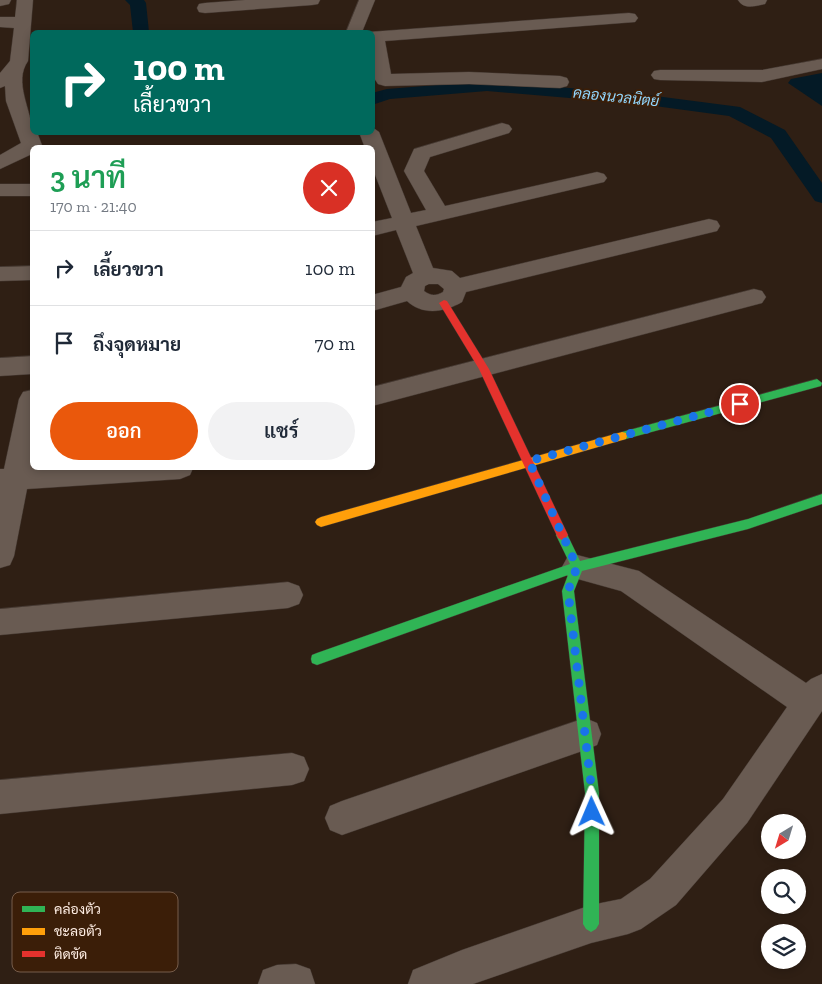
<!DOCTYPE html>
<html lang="th">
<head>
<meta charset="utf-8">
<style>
  :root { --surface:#fff; --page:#f2f2f3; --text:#1f2937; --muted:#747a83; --line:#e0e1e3; --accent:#ea580c }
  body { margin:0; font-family:"Zilla Slab",Sarabun,serif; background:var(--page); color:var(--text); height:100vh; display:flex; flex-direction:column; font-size:19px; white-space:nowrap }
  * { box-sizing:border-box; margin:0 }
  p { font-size:16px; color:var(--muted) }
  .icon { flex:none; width:28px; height:28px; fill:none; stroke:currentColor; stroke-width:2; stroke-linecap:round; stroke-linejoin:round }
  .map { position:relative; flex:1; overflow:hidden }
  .sheet { position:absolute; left:30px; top:145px; width:345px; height:325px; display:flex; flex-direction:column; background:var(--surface); border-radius:8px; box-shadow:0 2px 8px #0003 }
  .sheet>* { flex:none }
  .hud { position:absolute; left:30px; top:30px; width:345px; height:105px; border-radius:8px; box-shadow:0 2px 8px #0003; background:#00695c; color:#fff; overflow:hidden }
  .needle { width:32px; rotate:218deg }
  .buttons { position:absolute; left:761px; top:814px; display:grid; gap:10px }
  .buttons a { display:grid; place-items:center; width:45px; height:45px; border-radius:50%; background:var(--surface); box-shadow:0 2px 8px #0003; font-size:25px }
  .pin { position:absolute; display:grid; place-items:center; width:42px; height:42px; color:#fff; margin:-21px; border:2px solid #fff; border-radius:50%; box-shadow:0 1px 5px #0007 }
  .me { position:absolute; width:55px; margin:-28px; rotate:359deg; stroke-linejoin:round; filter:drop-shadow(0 0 4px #0008) }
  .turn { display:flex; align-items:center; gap:18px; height:105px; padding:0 20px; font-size:22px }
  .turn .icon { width:65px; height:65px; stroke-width:2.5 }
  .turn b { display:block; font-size:35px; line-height:42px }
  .round { display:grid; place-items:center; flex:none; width:52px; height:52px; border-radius:26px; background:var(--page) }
  .summary { display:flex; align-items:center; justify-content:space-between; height:85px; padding:0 20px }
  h1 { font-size:30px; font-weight:600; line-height:38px; color:#1e9e55 }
  .cta { display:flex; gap:10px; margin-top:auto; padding:10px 20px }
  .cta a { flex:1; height:58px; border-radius:30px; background:var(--accent); color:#fff; font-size:20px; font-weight:600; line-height:58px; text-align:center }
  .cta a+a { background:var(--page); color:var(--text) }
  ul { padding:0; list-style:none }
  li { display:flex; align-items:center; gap:15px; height:75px; padding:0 20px; border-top:1px solid var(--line) }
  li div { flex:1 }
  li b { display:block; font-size:19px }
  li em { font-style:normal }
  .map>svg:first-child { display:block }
  .water { fill:#041a26 }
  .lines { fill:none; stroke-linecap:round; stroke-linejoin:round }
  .canal { fill:#041a26; fill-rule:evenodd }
  .street-casing { stroke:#443831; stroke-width:1 }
  .fast-casing { stroke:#443831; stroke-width:1 }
  .slow-casing { stroke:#443831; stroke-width:1 }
  .jam-casing { stroke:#443831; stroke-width:1 }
  .street { fill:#695b52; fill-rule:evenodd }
  .fast { fill:#30b455; fill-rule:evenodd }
  .slow { fill:#ff9f0a; fill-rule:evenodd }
  .jam { fill:#e5322d; fill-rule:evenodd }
  .route { stroke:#1a73e8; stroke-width:9; stroke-dasharray:0 16.2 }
  .labels { text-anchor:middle; stroke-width:4; stroke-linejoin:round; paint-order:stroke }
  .far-water-label { font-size:15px; font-style:italic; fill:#92d7fe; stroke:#3b1e08 }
  .key { fill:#3b1e08; stroke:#765c4a; stroke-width:1 }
  .key-label { font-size:14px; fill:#feede3 }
</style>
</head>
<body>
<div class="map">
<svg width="822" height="984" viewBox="0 0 822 984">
  <rect width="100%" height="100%" fill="#2f1f14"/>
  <polygon class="water" points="822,73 822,106 788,83 791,79"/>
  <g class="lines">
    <g class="canal">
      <polygon points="125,0 144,0 146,3 149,32 133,32 130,5"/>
      <polygon points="487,81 640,94 740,107 785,130 822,183 822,203 815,201 771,138 729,116 640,104 487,91 390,99 372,105 372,93 387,89"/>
    </g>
    <g class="street-casing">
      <g id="street">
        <polygon points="0,0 11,0 9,4 0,6"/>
        <path d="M17 0H33L28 61C13 82 32 110 32 132H37L43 148H32V154L0 169V155L21 143 6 101 5 86 0 88V73L10 61 14 28 0 27V17H15Z"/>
        <polygon points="245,0 320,0 318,4 312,5 205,13 199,12 197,8 199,4 205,3"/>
        <polygon points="359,0 375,0 362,32 346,32"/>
        <path d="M738 0H767L765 4C755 6 744 10 738 0Z"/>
        <polygon points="629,13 635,14 638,18 635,22 385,41 391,74 469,72 560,76 567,78 569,82 567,86 560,88 469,84 385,86 378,84 374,78 372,32 369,32"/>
        <polygon points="822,59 822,69 762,82 660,80 654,79 651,75 654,71 660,70 762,70"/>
        <path d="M502 123 509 125 512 129 509 133 430 157 424 171 445 206 597 172 604 174 607 178 604 182 416 226 433 268 452 271 460 278 709 219 717 221 720 226 717 231 466 292 462 302C445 312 423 316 407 301L372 311V295L401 287 406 277 413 273 396 230 372 236V222L392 218 372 167V148H365L359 132H372V127L379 132 411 213 426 210 404 171 414 149ZM429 284H438L444 289 443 292C436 296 431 296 424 291L425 286Z"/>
        <rect x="0" y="184" width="32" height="12"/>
        <polygon points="32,266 32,280 0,281 0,267"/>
        <polygon points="754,289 762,291 766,297 762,303 372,406 372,387"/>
        <polygon points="32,356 32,374 0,376 0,358"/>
        <polygon points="32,390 32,467 193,468 190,475 180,479 27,489 14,556 10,565 0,568 0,469 4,469 19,399 23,392"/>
        <polygon points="577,555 639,571 806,683 811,679 822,674 822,711 747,823 676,905 641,929 628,934 591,943 473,984 408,984 413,970 462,950 591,905 621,899 650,879 723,799 787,707 621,591 567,576 562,567 567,558"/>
        <polygon points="288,582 299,586 303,595 299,604 288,608 0,635 0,609"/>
        <polygon points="585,718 597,723 601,734 597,745 585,750 342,835 330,830 325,818 330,806 342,801"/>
        <polygon points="292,753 304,757 309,769 304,781 292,785 0,814 0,780"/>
        <polygon points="296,964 310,969 315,984 258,984 263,970 277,965"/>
      </g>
    </g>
    <g class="fast-casing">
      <g id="fast">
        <polygon points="817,379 822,383 821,386 622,440 617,436 622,432"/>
        <polygon points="822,494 822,504 748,529 582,571 574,591 599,793 599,924 596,929 591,932 586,929 583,924 585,793 562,591 568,575 317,665 312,663 311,659 312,655 317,653 570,564 556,535 558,532 562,530 566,532 580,561 748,519"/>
      </g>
    </g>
    <g class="slow-casing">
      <polygon id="slow" points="622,432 626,433 627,436 626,439 321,527 317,525 315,522 317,519 321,517"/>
    </g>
    <g class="jam-casing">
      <polygon id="jam" points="444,300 447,301 489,369 568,535 566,538 562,540 558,538 479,369 439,303"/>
    </g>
    <use href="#street" class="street"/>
    <use href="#fast" class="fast"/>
    <use href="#slow" class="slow"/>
    <use href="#jam" class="jam"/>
  </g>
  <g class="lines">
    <polyline class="route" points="592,812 592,793 568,591 577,567 529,461 740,404"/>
  </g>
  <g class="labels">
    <g class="far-water-label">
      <text transform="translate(616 97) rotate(6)" y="5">คลองนวลนิตย์</text>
    </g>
  </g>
  <rect x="12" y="892" width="166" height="80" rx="8" class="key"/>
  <rect x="22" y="906" width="23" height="6" fill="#30b455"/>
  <rect x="22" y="928" width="23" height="7" fill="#ff9f0a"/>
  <rect x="22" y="951" width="23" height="6" fill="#e5322d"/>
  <g class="key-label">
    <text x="54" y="914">คล่องตัว</text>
    <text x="54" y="936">ชะลอตัว</text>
    <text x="54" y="959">ติดขัด</text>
  </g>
</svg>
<div class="buttons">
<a><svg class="needle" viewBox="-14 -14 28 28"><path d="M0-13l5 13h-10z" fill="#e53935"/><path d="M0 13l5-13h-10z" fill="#747a83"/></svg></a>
<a><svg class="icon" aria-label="search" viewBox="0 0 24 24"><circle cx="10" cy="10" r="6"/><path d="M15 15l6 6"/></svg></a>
<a><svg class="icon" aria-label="layers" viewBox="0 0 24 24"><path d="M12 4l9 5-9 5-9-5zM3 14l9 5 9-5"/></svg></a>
</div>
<div class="pin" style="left:740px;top:404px;background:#d93025"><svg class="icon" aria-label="arrive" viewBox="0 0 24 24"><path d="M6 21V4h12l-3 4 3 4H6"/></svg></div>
<svg class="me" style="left:592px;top:812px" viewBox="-20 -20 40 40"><path d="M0-17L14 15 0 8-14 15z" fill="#1a73e8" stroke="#fff" stroke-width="4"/></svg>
<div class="hud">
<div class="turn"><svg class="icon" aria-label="right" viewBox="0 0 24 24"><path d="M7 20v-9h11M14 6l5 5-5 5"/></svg><div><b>100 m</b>เลี้ยวขวา</div></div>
</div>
<section class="sheet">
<div class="summary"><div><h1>3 นาที</h1><p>170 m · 21:40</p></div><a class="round" style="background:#d93025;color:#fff"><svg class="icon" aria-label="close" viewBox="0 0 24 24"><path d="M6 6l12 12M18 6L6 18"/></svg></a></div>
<ul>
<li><svg class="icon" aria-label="right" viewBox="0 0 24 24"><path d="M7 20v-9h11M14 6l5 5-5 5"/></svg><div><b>เลี้ยวขวา</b></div><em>100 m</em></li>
<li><svg class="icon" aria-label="arrive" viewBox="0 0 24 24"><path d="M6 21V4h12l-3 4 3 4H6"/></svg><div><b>ถึงจุดหมาย</b></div><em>70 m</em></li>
</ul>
<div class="cta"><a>ออก</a><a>แชร์</a></div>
</section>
</div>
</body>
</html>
